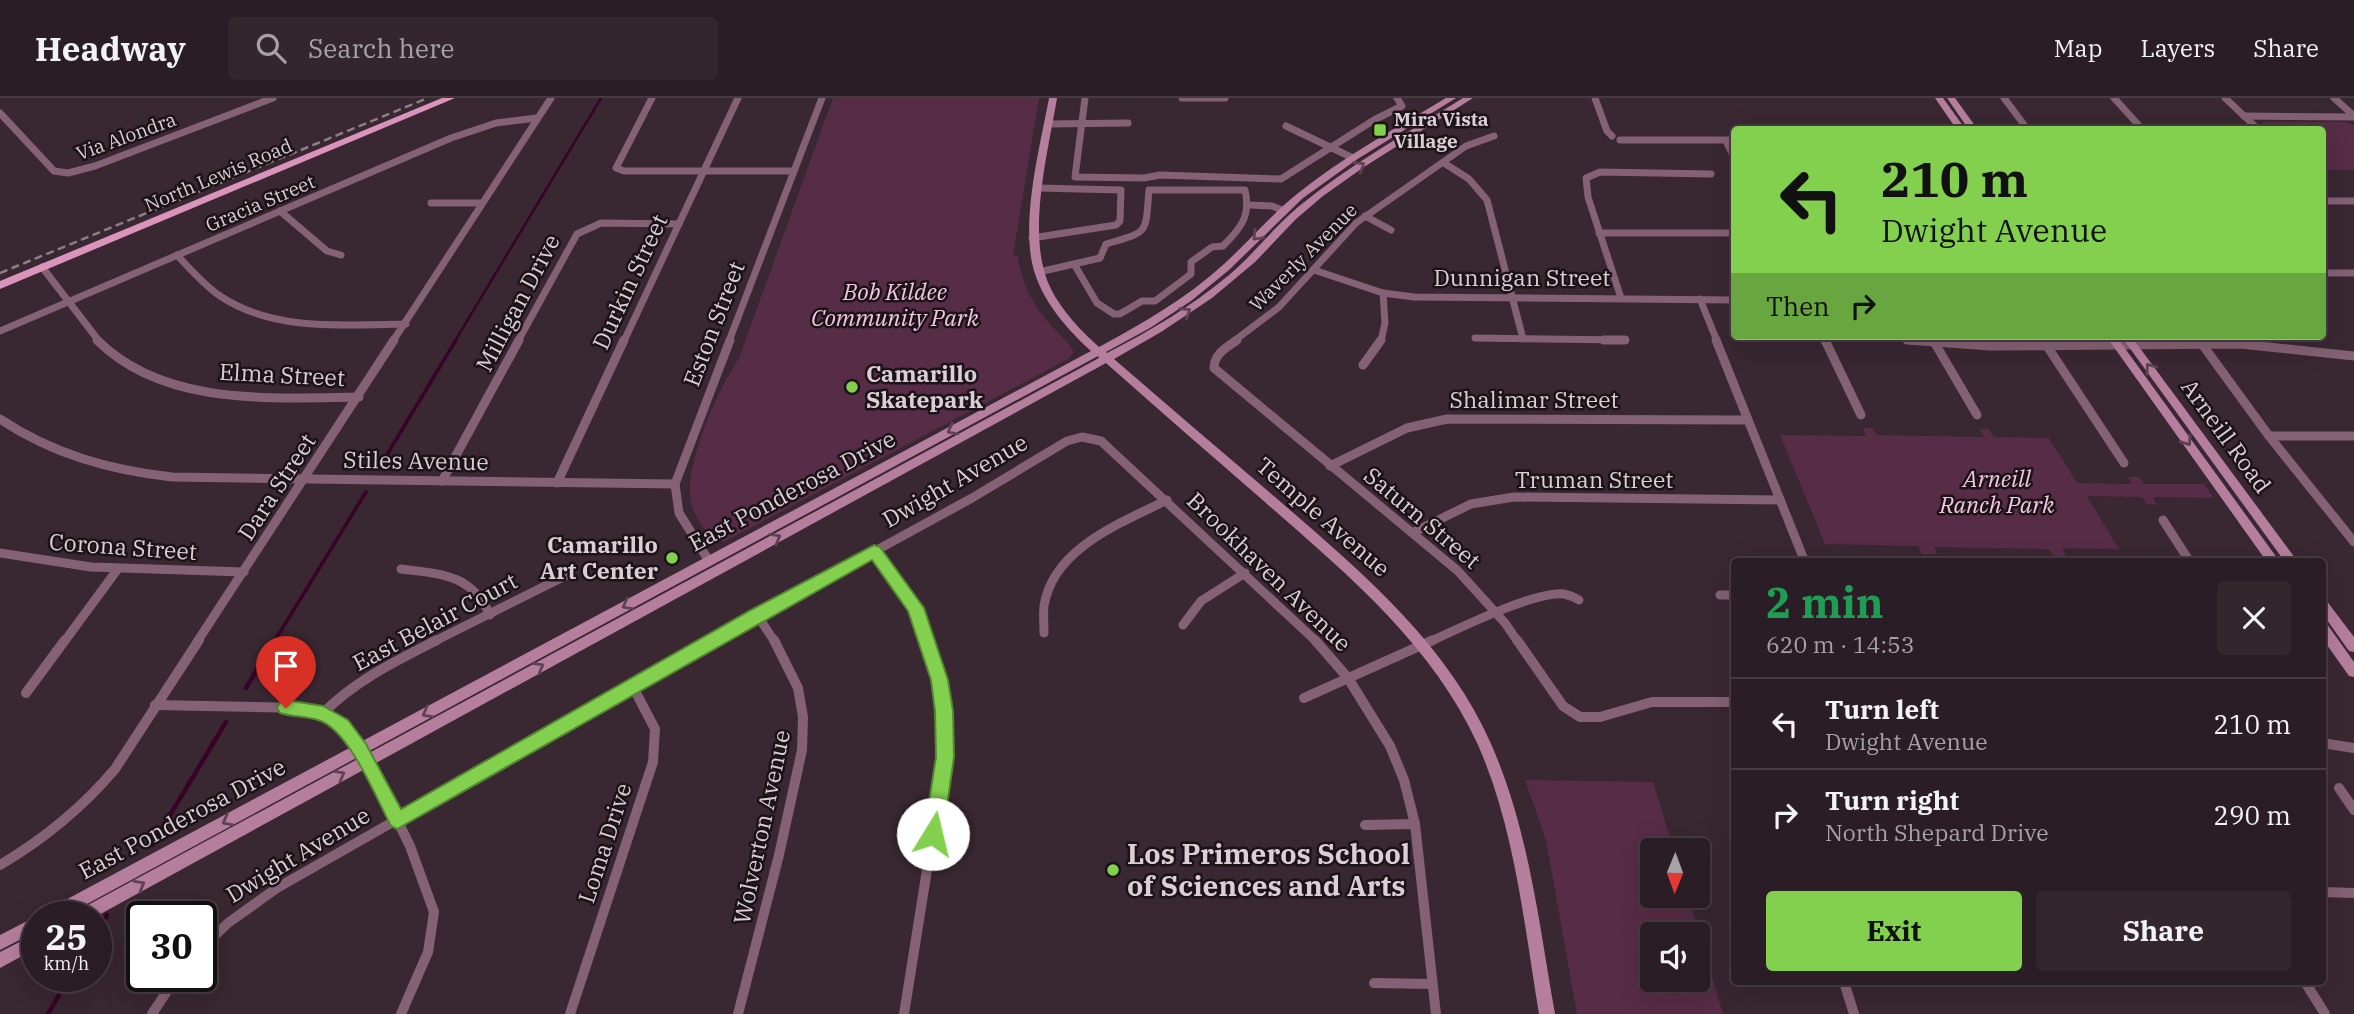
<!DOCTYPE html>
<html lang="en">
<head>
<meta charset="utf-8">
<style>
  :root { --surface:#2b1d25; --page:#33262d; --text:#f1f3f6; --muted:#a6a2a7; --line:#473b42; --accent:#83d04f }
  body { margin:0; font-family:"IBM Plex Serif",serif; background:var(--page); color:var(--text); height:100vh; display:flex; flex-direction:column; font-size:26px; white-space:nowrap }
  * { box-sizing:border-box; margin:0 }
  p { font-size:23px; color:var(--muted) }
  .icon { flex:none; width:38px; height:38px; fill:none; stroke:currentColor; stroke-width:2; stroke-linecap:round; stroke-linejoin:round }
  .map { position:relative; flex:1; overflow:hidden }
  .details { position:absolute; left:1731px; top:460px; width:595px; height:427px; display:flex; flex-direction:column; background:var(--surface); border-radius:7px; box-shadow:0 7px 28px #0002,0 0 0 2px var(--line) }
  .details>* { flex:none }
  .hud { position:absolute; left:1731px; top:28px; width:595px; height:214px; border-radius:7px; box-shadow:0 7px 28px #0002,0 0 0 2px var(--line); background:#83d04f; color:#111; overflow:hidden }
  .needle { width:46px; rotate:181deg }
  .tools { position:absolute; left:1640px; top:740px; display:grid; gap:14px }
  .tools a { display:grid; place-items:center; width:70px; height:70px; border-radius:7px; background:var(--surface); box-shadow:0 7px 28px #0002,0 0 0 2px var(--line); font-size:35px }
  .speed { position:absolute; left:21px; top:803px; display:flex; gap:14px; font-size:35px; font-weight:700; text-align:center }
  .speed>* { display:grid; place-content:center; width:91px; height:91px; border-radius:50%; background:var(--surface); box-shadow:0 7px 28px #0002,0 0 0 2px var(--line); line-height:1 }
  .speed small { font-size:18px; font-weight:400 }
  .speed .limit { border:4px solid #111; border-radius:10px; background:#fff; color:#111 }
  .pin { position:absolute; display:grid; place-items:center; width:60px; height:60px; color:#fff; margin:-72px -30px; border-radius:50% 50% 50% 0; rotate:-45deg; box-shadow:0 0 7px #0007 }
  .pin .icon { rotate:45deg }
  .me { position:absolute; width:77px; margin:-38px; rotate:9deg; stroke-linejoin:round; filter:drop-shadow(0 0 5px #0008) }
  .turn { display:flex; align-items:center; gap:24px; height:147px; padding:0 35px; font-size:32px }
  .turn .icon { width:91px; height:91px; stroke-width:2.5 }
  .turn b { display:block; font-size:49px; line-height:60px }
  .then { display:flex; align-items:center; height:66px; padding:0 35px; background:#0003; gap:14px; font-size:26px }
  .round { display:grid; place-items:center; flex:none; width:74px; height:74px; border-radius:7px; background:var(--page) }
  .summary { display:flex; align-items:center; justify-content:space-between; height:119px; padding:0 35px }
  h1 { font-size:42px; font-weight:700; line-height:52px; color:#1e9e55 }
  .primary-button { display:flex; gap:14px; margin-top:auto; padding:14px 35px }
  .primary-button a { flex:1; height:80px; border-radius:7px; background:var(--accent); color:#111; font-size:28px; font-weight:700; line-height:80px; text-align:center }
  .primary-button a+a { background:var(--page); color:var(--text) }
  ul { padding:0; list-style:none }
  li { display:flex; align-items:center; gap:21px; height:91px; padding:0 35px; border-top:2px solid var(--line) }
  li div { flex:1 }
  li b { display:block; font-size:26px }
  li em { font-style:normal }
  header { display:flex; align-items:center; gap:42px; box-sizing:border-box; height:98px; padding:0 35px; background:var(--surface); border-bottom:2px solid var(--line) }
  header strong { font-size:33px }
  nav { display:flex; gap:38px; margin-inline-start:auto; font-size:24px }
  .search { width:490px; height:63px; background:var(--page); display:flex; align-items:center; gap:18px; box-sizing:border-box; padding:0 24px; border-radius:7px; color:var(--muted); font-size:26px }
  .map>svg:first-child { display:block }
  .green { fill:#572c46; fill-rule:evenodd }
  .lines { fill:none; stroke-linecap:round; stroke-linejoin:round }
  .stream-far2 { stroke:#380327; stroke-width:2.5 }
  .stream-far1 { stroke:#380327; stroke-width:3.5 }
  .stream { stroke:#380327; stroke-width:4.5 }
  .minor-far2 { stroke:#846174; stroke-width:7 }
  .minor-far1 { stroke:#846174; stroke-width:9 }
  .minor { stroke:#846174; stroke-width:10 }
  .secondary { fill:#b57e9d; fill-rule:evenodd }
  .primary { fill:#da94bc; fill-rule:evenodd }
  .rail { stroke:#8d7e86; stroke-width:2.5; stroke-dasharray:8 4.5; stroke-linecap:butt }
  .oneway { stroke:#604353 }
  .route { fill:#83d04f; stroke:#558733; stroke-width:2 }
  .poi-dot { fill:#83d04f; stroke:#1b1317; stroke-width:2.5 }
  .labels { text-anchor:middle; stroke-width:5; stroke-linejoin:round; paint-order:stroke }
  .far-poi-label { font-size:19px; font-weight:bold; fill:#dbced5; stroke:#1b1317; text-anchor:start }
  .far-street-label { font-size:19px; fill:#dbced5; stroke:#1b1317 }
  .street-label { font-size:23px; fill:#dbced5; stroke:#1b1317 }
  .park-label { font-size:23px; font-style:italic; fill:#f3c7df; stroke:#1b1317 }
  .poi-label { font-size:23px; font-weight:bold; fill:#dbced5; stroke:#1b1317; text-anchor:start }
  .near-poi-label { font-size:28px; font-weight:bold; fill:#dbced5; stroke:#1b1317; text-anchor:start }
</style>
</head>
<body>
<header>
<strong>Headway</strong>
<div class="search"><svg class="icon" aria-label="search" viewBox="0 0 24 24"><circle cx="10" cy="10" r="6"/><path d="M15 15l6 6"/></svg>Search here</div>
<nav><a>Map</a><a>Layers</a><a>Share</a></nav>
</header>
<div class="map">
<svg width="2354" height="916" viewBox="0 0 2354 916">
  <rect width="100%" height="100%" fill="#392731"/>
  <g class="green">
    <path d="M833 0H1039L1013 157 1018 158C1021 182 1032 206 1048 224 1057 234 1068 243 1074 254L1068 261 724 444 712 441C702 428 691 414 690 398 687 360 718 292 739 260Z"/>
    <polygon points="2264,24 2344,24 2354,27 2354,72 2322,72 2322,32 2265,31 2261,26"/>
    <polygon points="1863,330 1872,330 1877,337 1984,339 1980,331 1989,331 1994,339 2049,340 2077,385 2132,386 2128,379 2139,379 2144,386 2204,386 2214,400 2153,399 2157,407 2147,406 2142,399 2087,398 2119,451 2062,450 2067,459 2054,459 2049,451 1934,449 1937,456 1922,456 1918,448 1825,446 1780,337 1866,338"/>
    <path d="M1525 682 1653 684 1674 752H1652V798H1688L1723 916H1577L1546 742ZM1652 836H1698V882H1652Z"/>
  </g>
  <g class="lines">
    <polyline class="stream-far2" points="455,243 601,0"/>
    <g class="stream-far1">
      <polyline points="379,370 456,242"/>
      <polyline points="274,544 366,394"/>
    </g>
    <g class="stream">
      <polyline points="246,590 275,542"/>
      <polyline points="152,747 226,624"/>
      <polyline points="96,835 107,817"/>
      <polyline points="48,916 70,878"/>
    </g>
    <g class="minor-far2">
      <polyline points="652,0 616,70 624,73 793,73"/>
      <polyline points="1085,0 1075,79 1144,80 1160,77 1281,81 1374,22 1402,8 1397,0"/>
      <polyline points="1182,0 1225,0"/>
      <polyline points="1595,0 1607,33 1612,38"/>
      <polyline points="2004,0 2028,32"/>
      <polyline points="2114,0 2143,32"/>
      <polyline points="2225,0 2259,32"/>
      <polyline points="2334,0 2354,18"/>
      <polyline points="0,15 54,73 68,75 95,68 273,0"/>
      <polyline points="2244,18 2354,19"/>
      <polyline points="1048,26 1128,25"/>
      <polyline points="1286,28 1353,60"/>
      <polyline points="1620,42 1734,42"/>
      <polyline points="1726,43 1734,59"/>
      <polyline points="1444,65 1469,81 1487,102 1523,241"/>
      <path d="M1149 92H1245C1251 118 1241 130 1223 148L1212 149 1191 164V176L1155 203H1142L1120 216H1114L1097 205 1074 166 1100 160 1106 146C1150 133 1145 137 1149 92Z"/>
      <polyline points="2322,103 2354,103"/>
      <polyline points="431,105 482,105"/>
      <polyline points="1250,107 1272,108 1282,112"/>
      <polyline points="280,113 327,153 341,157"/>
      <polyline points="1365,118 1391,132"/>
      <polyline points="1599,135 1734,135"/>
      <polyline points="1032,140 1116,127 1120,123 1121,92 1038,90"/>
      <path d="M177 157C191 172 204 187 220 198 274 234 345 227 406 226"/>
      <polyline points="42,169 99,243"/>
      <polyline points="1314,172 1383,195 1414,199 1734,202"/>
      <polyline points="1039,174 1074,166"/>
      <polyline points="2322,175 2354,175"/>
      <polyline points="1621,200 1588,99 1586,80 1600,74 1711,76"/>
      <polyline points="1700,201 1717,243"/>
      <polyline points="0,233 451,40 496,25 537,20"/>
      <polyline points="1823,238 1826,243"/>
      <polyline points="1891,238 1915,243"/>
      <polyline points="1931,238 1934,243"/>
      <polyline points="2196,238 2200,243"/>
      <polyline points="1475,240 1625,242"/>
      <polyline points="393,243 551,0"/>
      <polyline points="518,243 577,136 601,125 679,126"/>
      <polyline points="624,243 738,0"/>
      <polyline points="729,243 822,0"/>
      <polyline points="1234,243 1279,209 1356,125 1466,48 1494,38"/>
      <polyline points="1381,243 1385,225 1383,195"/>
    </g>
    <g class="minor-far1">
      <path d="M97 242C164 309 272 300 359 299"/>
      <path d="M1237 242C1226 250 1214 256 1214 270L1458 473 1505 525 1518 544"/>
      <polyline points="1604,242 1625,242"/>
      <polyline points="1716,242 1805,464"/>
      <polyline points="1825,242 1861,317"/>
      <polyline points="1907,242 1990,248 2240,246 2354,258"/>
      <polyline points="1933,242 1977,317"/>
      <polyline points="2199,242 2269,338 2354,444"/>
      <polyline points="2047,248 2124,365"/>
      <polyline points="1363,267 1381,242"/>
      <path d="M0 321C53 356 109 372 172 379L675 386"/>
      <polyline points="2269,338 2354,338"/>
      <polyline points="1330,368 1407,330 1447,321 1748,322"/>
      <polyline points="442,383 519,242"/>
      <polyline points="557,385 624,242"/>
      <polyline points="2163,422 2190,464"/>
      <polyline points="1414,434 1471,406 1514,399 1780,402"/>
      <polyline points="874,453 916,510 929,544"/>
      <polyline points="0,455 91,469 244,474"/>
      <polyline points="709,463 679,415 675,386 730,242"/>
      <path d="M401 471C442 476 471 476 490 517"/>
      <polyline points="1720,497 1734,497"/>
      <polyline points="757,517 775,544"/>
      <polyline points="1183,527 1201,503 1245,475"/>
      <path d="M1044 535C1044 526 1043 516 1044 508 1053 450 1121 425 1167 402"/>
      <polyline points="64,544 117,472"/>
      <polyline points="197,544 394,242"/>
      <polyline points="433,544 571,475"/>
      <polyline points="709,544 972,400 1067,343 1082,339 1101,343 1317,544"/>
      <path d="M1429 544C1458 531 1534 493 1564 496 1569 497 1574 499 1579 502"/>
    </g>
    <g class="minor">
      <polyline points="1315,542 1348,580 1390,648 1404,682 1415,726 1436,916"/>
      <polyline points="1517,542 1563,608 1580,619 1600,619 1652,604 1734,604"/>
      <polyline points="26,595 65,542"/>
      <polyline points="1304,600 1433,542"/>
      <polyline points="155,607 303,610 333,621 352,639 380,687 410,748 434,814 428,854 401,916"/>
      <path d="M323 615C356 582 396 563 437 542"/>
      <polyline points="2322,645 2354,650"/>
      <polyline points="2339,690 2354,712"/>
      <polyline points="1365,727 1415,726"/>
      <path d="M0 767C44 741 82 710 115 671L199 542"/>
      <polyline points="2322,794 2354,795"/>
      <polyline points="201,851 228,825 277,790 712,542"/>
      <polyline points="1844,884 1854,916"/>
      <polyline points="2305,884 2325,916"/>
      <polyline points="1374,885 1432,886"/>
      <polyline points="152,916 177,878"/>
      <polyline points="570,916 653,664 655,631 633,589"/>
      <polyline points="738,916 779,757 802,652 803,619 798,590 774,542"/>
      <polyline points="904,916 945,659 944,613 928,542"/>
    </g>
    <g class="secondary">
      <path d="M1049 0H1057C1048 55 1025 140 1051 191 1062 213 1081 233 1099 249 1143 225 1187 200 1224 166 1249 143 1271 117 1297 96 1343 59 1396 30 1446 0H1456L1356 62 1303 100 1229 172 1191 203 1150 230 1106 254 1107 255C1150 233 1192 208 1229 177 1254 156 1273 130 1298 109 1349 67 1407 35 1463 0H1473L1364 69 1323 98 1296 121 1255 164 1212 200 1161 234 1114 261C1167 307 1221 353 1275 399 1359 472 1447 544 1492 648 1529 733 1539 826 1555 916H1539C1524 826 1515 731 1478 647 1432 546 1347 476 1266 405 1213 359 1159 312 1106 265L95 819H72L75 814 1099 260 1098 258 63 819H40L43 814 1091 253C1068 232 1045 206 1035 176 1019 128 1040 49 1049 0Z"/>
      <polygon points="1935,0 1943,0 1966,32 1957,32"/>
      <polygon points="1947,0 1955,0 1978,32 1969,32"/>
      <polygon points="2106,238 2116,238 2280,464 2267,464"/>
      <polygon points="2121,238 2131,238 2298,464 2285,464"/>
      <polygon points="2322,500 2326,502 2354,539 2354,554 2349,553 2322,515"/>
      <polygon points="2322,525 2327,526 2354,564 2354,579 2349,578 2322,540"/>
      <polygon points="37,818 40,819 37,819 37,833 0,852 0,837"/>
      <polygon points="37,835 37,850 0,870 0,854"/>
    </g>
    <polygon class="primary" points="442,0 455,0 0,191 0,183"/>
    <polyline class="rail" points="0,175 428,0"/>
  </g>
  <defs><path id="oneway-chevron" d="M-2-3.5L2.5 0L-2 3.5" fill="none" stroke-width="1.6" stroke-linecap="round" stroke-linejoin="round" transform="scale(1.75)"/></defs>
  <g class="oneway">
    <use href="#oneway-chevron" transform="translate(1360 68) rotate(-32)"/>
    <use href="#oneway-chevron" transform="translate(1257 138) rotate(134)"/>
    <use href="#oneway-chevron" transform="translate(1186 214) rotate(-33)"/>
    <use href="#oneway-chevron" transform="translate(2150 270) rotate(-126)"/>
    <use href="#oneway-chevron" transform="translate(952 332) rotate(152)"/>
    <use href="#oneway-chevron" transform="translate(2187 343) rotate(55)"/>
    <use href="#oneway-chevron" transform="translate(776 440) rotate(-29)"/>
    <use href="#oneway-chevron" transform="translate(627 507) rotate(152)"/>
    <use href="#oneway-chevron" transform="translate(539 569) rotate(-29)"/>
    <use href="#oneway-chevron" transform="translate(427 615) rotate(152)"/>
    <use href="#oneway-chevron" transform="translate(340 677) rotate(-29)"/>
    <use href="#oneway-chevron" transform="translate(227 723) rotate(152)"/>
    <use href="#oneway-chevron" transform="translate(140 787) rotate(-29)"/>
  </g>
  <path class="route" d="M874 447 880 449 924 510 948 582 953 613 954 659 943 736 940 742 933 744 927 742 924 736 936 659 935 613 931 582 908 513 872 462 397 731 391 728C376 700 349 631 318 622 305 618 292 619 280 615L277 610 280 604 286 602 323 608 348 622 366 646 401 711 751 512Z"/>
  <g class="poi-dot">
    <rect x="1373" y="25" width="14" height="14" rx="3.5"/>
    <circle cx="852" cy="289" r="7"/>
    <circle cx="672" cy="460" r="7"/>
    <circle cx="1113" cy="772" r="7"/>
  </g>
  <g class="labels">
    <g class="far-poi-label">
      <text x="1394" y="28">Mira Vista<tspan x="1394" dy="22">Village</tspan></text>
    </g>
    <g class="far-street-label">
      <text transform="translate(126 38) rotate(-20)" y="7">Via Alondra</text>
      <text transform="translate(218 77) rotate(-23)" y="7">North Lewis Road</text>
      <text transform="translate(260 105) rotate(-23)" y="7">Gracia Street</text>
      <text transform="translate(1303 159) rotate(-45)" y="7">Waverly Avenue</text>
    </g>
    <g class="street-label">
      <text x="1522" y="188">Dunnigan Street</text>
      <text transform="translate(630 184) rotate(-65)" y="8">Durkin Street</text>
      <text transform="translate(518 205) rotate(-62)" y="8">Milligan Drive</text>
      <text transform="translate(714 226) rotate(-69)" y="8">Eston Street</text>
      <text transform="translate(282 277) rotate(3)" y="8">Elma Street</text>
      <text x="1534" y="310">Shalimar Street</text>
      <text transform="translate(2226 338) rotate(54)" y="8">Arneill Road</text>
      <text transform="translate(416 363) rotate(1)" y="8">Stiles Avenue</text>
      <text x="1594" y="390">Truman Street</text>
      <text transform="translate(955 383) rotate(-30)" y="8">Dwight Avenue</text>
      <text transform="translate(277 389) rotate(-57)" y="8">Dara Street</text>
      <text transform="translate(792 393) rotate(-28)" y="8">East Ponderosa Drive</text>
      <text transform="translate(1323 419) rotate(41)" y="8">Temple Avenue</text>
      <text transform="translate(1422 420) rotate(40)" y="8">Saturn Street</text>
      <text transform="translate(123 449) rotate(4)" y="8">Corona Street</text>
      <text transform="translate(1269 474) rotate(44)" y="8">Brookhaven Avenue</text>
      <text transform="translate(435 524) rotate(-28)" y="8">East Belair Court</text>
      <text transform="translate(182 721) rotate(-28)" y="8">East Ponderosa Drive</text>
      <text transform="translate(762 729) rotate(-78)" y="8">Wolverton Avenue</text>
      <text transform="translate(605 745) rotate(-72)" y="8">Loma Drive</text>
      <text transform="translate(298 757) rotate(-31)" y="8">Dwight Avenue</text>
    </g>
    <g class="park-label">
      <text x="895" y="202">Bob Kildee<tspan x="895" dy="26">Community Park</tspan></text>
      <text x="1997" y="389">Arneill<tspan x="1997" dy="26">Ranch Park</tspan></text>
    </g>
    <g class="poi-label">
      <text x="866" y="284">Camarillo<tspan x="866" dy="26">Skatepark</tspan></text>
      <text x="658" y="455" text-anchor="end">Camarillo<tspan x="658" dy="26">Art Center</tspan></text>
    </g>
    <g class="near-poi-label">
      <text x="1127" y="766">Los Primeros School<tspan x="1127" dy="32">of Sciences and Arts</tspan></text>
    </g>
  </g>
</svg>
<div class="tools">
<a><svg class="needle" viewBox="-14 -14 28 28"><path d="M0-13l5 13h-10z" fill="#e53935"/><path d="M0 13l5-13h-10z" fill="#a6a2a7"/></svg></a>
<a><svg class="icon" aria-label="sound" viewBox="0 0 24 24"><path d="M4 9h4l5-4v14l-5-4H4zM17 9q2 3 0 6"/></svg></a>
</div>
<div class="speed"><div>25<small>km/h</small></div><div class="limit">30</div></div>
<div class="pin" style="left:286px;top:610px;background:#d93025"><svg class="icon" aria-label="arrive" viewBox="0 0 24 24"><path d="M6 21V4h12l-3 4 3 4H6"/></svg></div>
<svg class="me" style="left:933px;top:736px" viewBox="-20 -20 40 40"><circle r="19" fill="#fff"/><path d="M0-13L10 11 0 6-10 11z" fill="#83d04f"/></svg>
<div class="hud">
<div class="turn"><svg class="icon" aria-label="left" viewBox="0 0 24 24"><path d="M17 20v-9H6M10 6l-5 5 5 5"/></svg><div><b>210 m</b>Dwight Avenue</div></div>
<div class="then">Then<svg class="icon" aria-label="right" viewBox="0 0 24 24"><path d="M7 20v-9h11M14 6l5 5-5 5"/></svg></div>
</div>
<section class="details">
<div class="summary"><div><h1>2 min</h1><p>620 m · 14:53</p></div><a class="round"><svg class="icon" aria-label="close" viewBox="0 0 24 24"><path d="M6 6l12 12M18 6L6 18"/></svg></a></div>
<ul>
<li><svg class="icon" aria-label="left" viewBox="0 0 24 24"><path d="M17 20v-9H6M10 6l-5 5 5 5"/></svg><div><b>Turn left</b><p>Dwight Avenue</p></div><em>210 m</em></li>
<li><svg class="icon" aria-label="right" viewBox="0 0 24 24"><path d="M7 20v-9h11M14 6l5 5-5 5"/></svg><div><b>Turn right</b><p>North Shepard Drive</p></div><em>290 m</em></li>
</ul>
<div class="primary-button"><a>Exit</a><a>Share</a></div>
</section>
</div>
</body>
</html>
